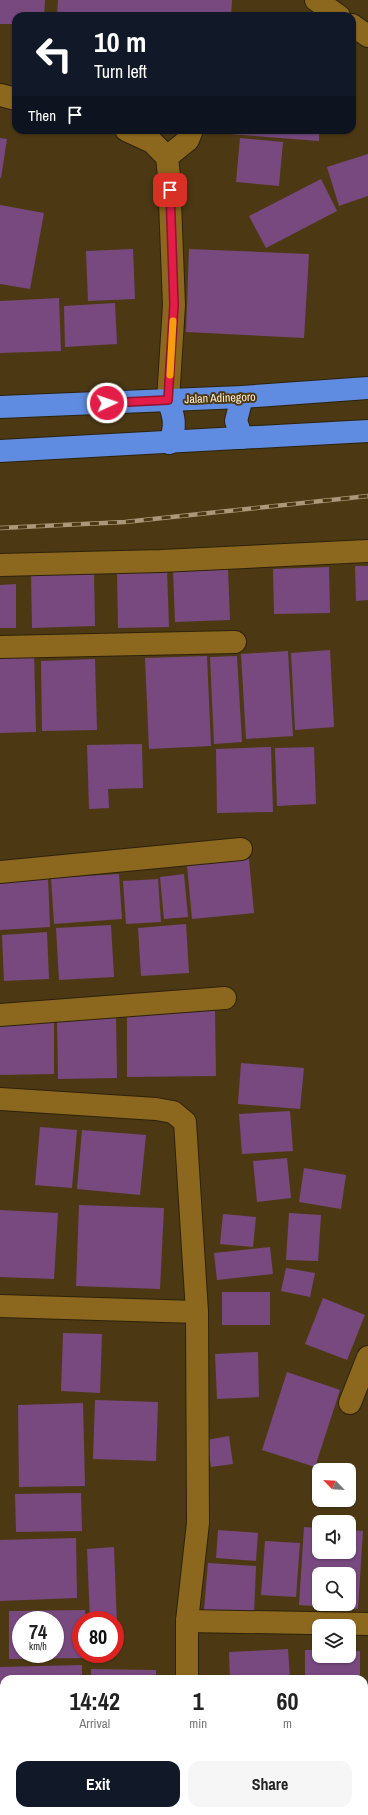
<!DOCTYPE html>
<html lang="en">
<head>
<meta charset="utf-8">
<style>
  :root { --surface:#fff; --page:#f6f6f6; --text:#222; --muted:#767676; --accent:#111827 }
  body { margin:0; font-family:"Archivo Narrow",sans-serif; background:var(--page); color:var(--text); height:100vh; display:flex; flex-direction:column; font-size:15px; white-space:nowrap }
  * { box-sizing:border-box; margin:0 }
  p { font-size:13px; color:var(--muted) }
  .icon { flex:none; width:22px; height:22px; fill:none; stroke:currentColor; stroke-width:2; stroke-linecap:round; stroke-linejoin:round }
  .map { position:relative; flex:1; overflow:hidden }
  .panel { position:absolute; left:0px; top:1675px; width:368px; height:140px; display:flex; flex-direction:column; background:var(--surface); border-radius:12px 12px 0 0; box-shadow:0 1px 3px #0004 }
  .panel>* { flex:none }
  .banner { position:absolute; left:12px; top:12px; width:344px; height:122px; border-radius:12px; box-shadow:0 1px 3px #0004; background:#111827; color:#fff; overflow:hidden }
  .needle { width:26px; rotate:295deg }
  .fabs { position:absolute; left:312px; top:1463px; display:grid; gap:8px }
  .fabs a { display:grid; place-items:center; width:44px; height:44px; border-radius:8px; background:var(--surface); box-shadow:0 1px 3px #0004; font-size:20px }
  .speed { position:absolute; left:12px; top:1611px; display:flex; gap:8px; font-size:20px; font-weight:700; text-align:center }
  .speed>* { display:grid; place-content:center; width:52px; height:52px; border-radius:50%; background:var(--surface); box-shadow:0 1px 3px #0004; line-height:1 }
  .speed small { font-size:10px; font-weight:400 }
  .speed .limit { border:6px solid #d22; background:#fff; color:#111 }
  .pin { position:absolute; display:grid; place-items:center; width:34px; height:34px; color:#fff; margin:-17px; border-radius:8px; box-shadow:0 2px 6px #0006 }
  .me { position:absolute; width:44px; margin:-22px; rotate:87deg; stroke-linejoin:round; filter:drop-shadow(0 0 3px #0008) }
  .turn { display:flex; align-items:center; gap:14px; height:84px; padding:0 16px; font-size:18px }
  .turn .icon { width:52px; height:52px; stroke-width:2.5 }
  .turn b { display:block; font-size:28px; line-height:34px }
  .then { display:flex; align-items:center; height:38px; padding:0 16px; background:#0003; gap:8px; font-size:15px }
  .eta { display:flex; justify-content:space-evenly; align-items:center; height:68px; text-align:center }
  .eta b { font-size:24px; font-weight:700; line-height:28px }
  .button { display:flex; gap:8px; margin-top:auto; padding:8px 16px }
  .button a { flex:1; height:46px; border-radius:12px; background:var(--accent); color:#fff; font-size:16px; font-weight:700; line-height:46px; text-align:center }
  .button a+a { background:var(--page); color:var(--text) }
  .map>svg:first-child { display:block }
  .building { fill:#77497e; fill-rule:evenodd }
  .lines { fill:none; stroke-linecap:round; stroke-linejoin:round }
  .street-casing { stroke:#2d220b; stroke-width:24 }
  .secondary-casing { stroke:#2d220b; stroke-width:24 }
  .highway-casing { stroke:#2d220b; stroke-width:24 }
  .street { stroke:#8c681e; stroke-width:22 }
  .secondary { stroke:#8c681e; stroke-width:22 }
  .highway { stroke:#5f8ce0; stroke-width:22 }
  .rail-casing { stroke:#aa9879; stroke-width:4.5 }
  .rail { stroke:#4c3914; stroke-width:3; stroke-dasharray:9; stroke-linecap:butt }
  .route-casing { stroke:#92132f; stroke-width:10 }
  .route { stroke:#e11d48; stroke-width:7 }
  .slow { stroke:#f59e0b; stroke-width:7 }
  .labels { text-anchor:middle; stroke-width:4; stroke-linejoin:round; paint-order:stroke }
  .street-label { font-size:12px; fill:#fcecd1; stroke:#4c3914 }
</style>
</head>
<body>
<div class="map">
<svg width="368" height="1815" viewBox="0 0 368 1815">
  <rect width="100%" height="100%" fill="#4c3914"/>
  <g class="building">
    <polygon points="0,0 45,0 44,16 16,16 16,24 0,24"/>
    <polygon points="58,0 232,0 231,16 57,16"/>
    <polygon points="203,130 319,130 319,141 203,132"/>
    <polygon points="0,138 7,139 1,178 0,178"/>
    <polygon points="240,138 283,142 279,186 236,182"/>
    <polygon points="368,154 368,196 339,206 327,167"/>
    <polygon points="321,179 337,211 266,248 249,216"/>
    <polygon points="0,205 44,213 30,289 0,284"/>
    <polygon points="133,249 135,299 88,301 86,251"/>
    <polygon points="189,249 309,254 304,338 186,332"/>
    <polygon points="59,298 61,351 0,353 0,301"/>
    <polygon points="115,303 117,344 65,347 64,306"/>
    <polygon points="355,566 368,566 368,600 356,601"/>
    <polygon points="329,567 330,613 274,614 273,569"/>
    <polygon points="167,569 169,627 118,628 117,570"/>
    <polygon points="228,569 230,620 175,622 173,570"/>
    <polygon points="94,571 95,626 32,628 31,573"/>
    <polygon points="16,584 16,628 0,628 0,585"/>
    <polygon points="330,650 334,727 295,730 291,653"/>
    <polygon points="34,651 36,732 0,733 0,652"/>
    <polygon points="288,651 293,736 246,739 241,654"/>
    <polygon points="207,656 211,746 149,749 145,658"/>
    <polygon points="237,656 242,742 214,744 210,657"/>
    <polygon points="95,659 97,730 42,731 41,661"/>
    <polygon points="142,744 143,788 108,789 109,808 89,809 87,745"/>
    <polygon points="271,747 273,812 217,813 216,749"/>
    <polygon points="314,747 316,804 277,806 275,748"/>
    <polygon points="249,859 254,913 192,919 187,865"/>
    <polygon points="119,874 122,919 54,924 51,878"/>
    <polygon points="184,874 188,917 164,919 160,877"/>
    <polygon points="48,877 50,927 0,930 0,879"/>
    <polygon points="158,879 161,922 126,924 123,881"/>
    <polygon points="186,924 189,973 141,976 138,928"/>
    <polygon points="111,925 114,977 59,980 56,928"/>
    <polygon points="47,932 49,979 4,981 2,935"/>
    <polygon points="215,1011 216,1076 127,1077 127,1012"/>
    <polygon points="116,1015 117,1078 58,1079 57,1016"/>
    <polygon points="0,1023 54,1023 54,1074 0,1075"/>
    <polygon points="241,1063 304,1068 300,1109 238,1104"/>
    <polygon points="290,1111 293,1151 242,1154 239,1114"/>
    <polygon points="40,1127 77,1130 72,1188 35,1185"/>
    <polygon points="82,1130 146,1135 140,1195 77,1189"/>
    <polygon points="287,1158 291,1198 257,1202 253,1161"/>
    <polygon points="304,1168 346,1175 341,1209 299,1202"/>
    <polygon points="79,1205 164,1208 160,1289 76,1286"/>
    <polygon points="0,1210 58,1213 54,1279 0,1277"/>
    <polygon points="289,1213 321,1215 318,1261 286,1260"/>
    <polygon points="223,1214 256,1217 253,1247 220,1244"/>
    <polygon points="270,1247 273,1274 217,1280 214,1253"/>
    <polygon points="286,1268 315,1273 310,1297 281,1291"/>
    <rect x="222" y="1292" width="48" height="33"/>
    <polygon points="323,1298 365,1315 347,1360 305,1344"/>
    <polygon points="63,1333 102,1334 100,1393 61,1391"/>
    <polygon points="258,1352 259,1397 217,1399 215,1354"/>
    <polygon points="287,1372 340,1390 315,1467 262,1450"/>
    <polygon points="95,1400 158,1402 156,1461 93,1459"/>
    <polygon points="83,1403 85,1486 19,1487 18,1405"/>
    <polygon points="229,1436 233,1464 211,1467 207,1440"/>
    <polygon points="81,1493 82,1531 16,1532 15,1494"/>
    <path d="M304 1527 319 1528V1552H349V1530L363 1531 358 1609 299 1605ZM319 1574H349V1604H319Z"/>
    <polygon points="218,1530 258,1533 256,1561 216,1558"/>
    <polygon points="76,1538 77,1598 0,1601 0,1540"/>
    <polygon points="265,1541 300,1543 296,1597 261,1595"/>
    <polygon points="114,1547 118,1652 115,1652 115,1620 90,1620 87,1549"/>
    <polygon points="208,1563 256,1566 254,1614 204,1611"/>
    <path d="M85 1610 86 1620H81V1654H86V1658L9 1659V1611ZM21 1620H55V1654H21Z"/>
    <polygon points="288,1649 290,1679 230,1679 229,1652"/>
    <polygon points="305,1650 319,1650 319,1656 349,1656 349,1651 360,1651 360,1679 305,1679"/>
    <polygon points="82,1665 82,1679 4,1679 4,1755 0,1756 0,1667"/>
    <polygon points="91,1669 156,1670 156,1679 91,1679"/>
    <polygon points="365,1724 368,1724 368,1815 361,1815 362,1811 364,1811"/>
    <polygon points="4,1789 4,1811 23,1811 24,1815 0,1815 0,1790"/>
    <polygon points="33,1811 103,1811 103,1815 34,1815"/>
    <rect x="132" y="1811" width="34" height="4"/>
  </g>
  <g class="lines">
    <g class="street-casing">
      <g id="street">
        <polyline points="0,95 16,99"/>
        <polyline points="126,130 152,142 167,157 169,176 174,305 168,400"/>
        <polyline points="167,157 188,140 192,130"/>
        <polyline points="0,565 161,561 368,551"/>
        <polyline points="0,647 235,642"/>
        <polyline points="0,872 241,849"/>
        <polyline points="0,1015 225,998"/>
        <polyline points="0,1099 156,1109 173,1112 185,1122 197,1312 198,1523 187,1621 187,1679"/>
        <polyline points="0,1306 197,1312"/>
        <polyline points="350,1403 368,1357"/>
        <polyline points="187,1621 368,1624"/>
        <polyline points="0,1768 4,1768"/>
        <polyline points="202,1811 204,1815"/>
      </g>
    </g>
    <g class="secondary-casing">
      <g id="secondary">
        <polyline points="316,0 339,16"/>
        <polyline points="352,25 368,36"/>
      </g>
    </g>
    <g class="highway-casing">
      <g id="highway">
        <polyline points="242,397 236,421 242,438"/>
        <path d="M168 400C174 416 177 427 169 443"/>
        <polyline points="0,407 242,397 368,388"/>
        <polyline points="0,451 368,431"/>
      </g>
    </g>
    <use href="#street" class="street"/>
    <use href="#secondary" class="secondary"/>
    <use href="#highway" class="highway"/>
    <g class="rail-casing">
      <polyline id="rail" points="0,528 125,522 368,496"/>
    </g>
    <use href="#rail" class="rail"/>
  </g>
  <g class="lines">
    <g class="route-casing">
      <polyline id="route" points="107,403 168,400 174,305 170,190"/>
    </g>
    <use href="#route" class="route"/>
    <polyline class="slow" points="170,375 173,321"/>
  </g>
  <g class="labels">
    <g class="street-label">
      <text transform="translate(220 398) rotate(-2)" y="4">Jalan Adinegoro</text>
    </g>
  </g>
</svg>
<div class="fabs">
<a><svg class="needle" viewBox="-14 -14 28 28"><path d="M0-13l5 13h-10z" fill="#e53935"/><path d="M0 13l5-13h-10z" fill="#767676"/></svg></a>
<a><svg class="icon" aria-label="sound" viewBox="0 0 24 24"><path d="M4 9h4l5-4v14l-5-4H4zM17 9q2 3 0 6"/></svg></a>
<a><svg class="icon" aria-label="search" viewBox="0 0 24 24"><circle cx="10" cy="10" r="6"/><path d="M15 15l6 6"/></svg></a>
<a><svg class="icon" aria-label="layers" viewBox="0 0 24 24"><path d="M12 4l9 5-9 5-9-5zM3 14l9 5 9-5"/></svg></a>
</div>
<div class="speed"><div>74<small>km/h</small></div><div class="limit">80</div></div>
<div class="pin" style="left:170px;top:190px;background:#d93025"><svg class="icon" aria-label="arrive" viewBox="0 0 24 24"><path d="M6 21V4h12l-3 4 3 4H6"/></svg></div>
<svg class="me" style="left:107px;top:403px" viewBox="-20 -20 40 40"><circle r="17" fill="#e11d48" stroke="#fff" stroke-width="3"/><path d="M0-11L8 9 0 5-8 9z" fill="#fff"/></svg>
<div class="banner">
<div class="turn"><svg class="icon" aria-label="left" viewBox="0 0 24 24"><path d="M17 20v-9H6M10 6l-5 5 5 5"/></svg><div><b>10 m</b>Turn left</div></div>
<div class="then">Then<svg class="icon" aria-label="arrive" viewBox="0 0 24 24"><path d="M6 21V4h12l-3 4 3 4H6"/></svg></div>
</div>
<section class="panel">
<div class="eta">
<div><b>14:42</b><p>Arrival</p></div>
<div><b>1</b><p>min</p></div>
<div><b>60</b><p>m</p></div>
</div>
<div class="button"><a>Exit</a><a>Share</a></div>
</section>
</div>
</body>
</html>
